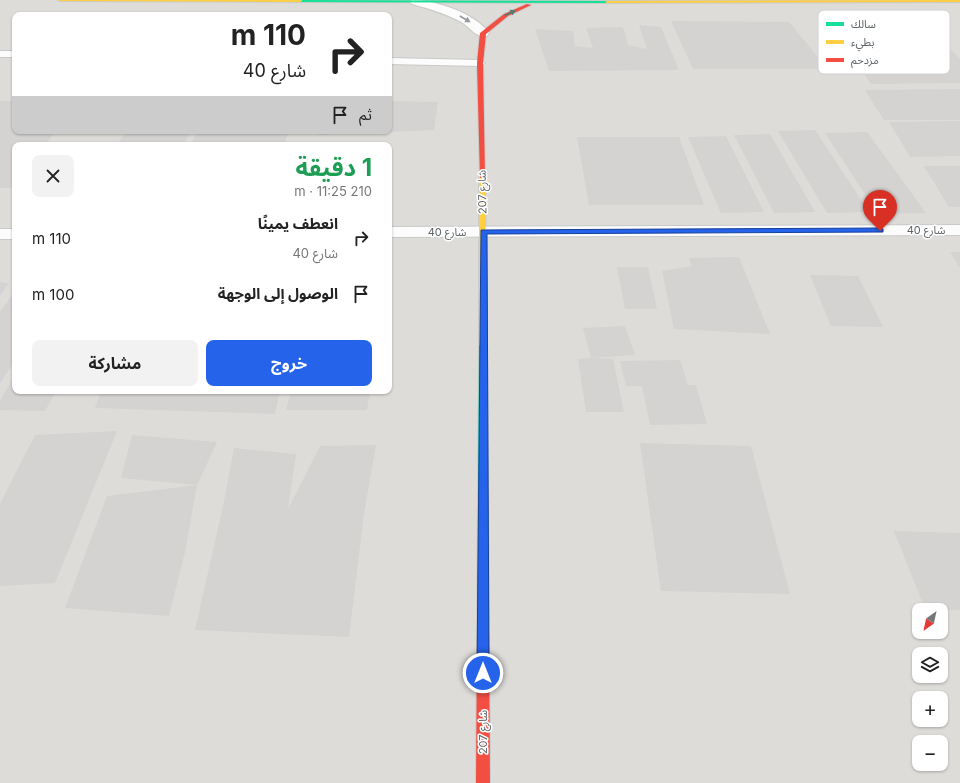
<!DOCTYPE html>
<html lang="ar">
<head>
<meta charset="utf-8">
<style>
  :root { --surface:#fff; --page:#f2f2f2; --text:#222; --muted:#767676; --accent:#2563eb }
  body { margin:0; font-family:Inter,"Noto Sans Arabic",sans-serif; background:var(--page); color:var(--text); direction:rtl; height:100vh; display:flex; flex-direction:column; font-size:15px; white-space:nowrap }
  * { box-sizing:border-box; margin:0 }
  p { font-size:13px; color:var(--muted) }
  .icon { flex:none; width:22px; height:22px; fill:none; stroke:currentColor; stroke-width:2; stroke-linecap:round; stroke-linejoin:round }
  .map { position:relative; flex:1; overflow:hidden; direction:ltr }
  .sheet { position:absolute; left:12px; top:142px; width:380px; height:252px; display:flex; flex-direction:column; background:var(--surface); border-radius:8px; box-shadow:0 1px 3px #0004; direction:rtl }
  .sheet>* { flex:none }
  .hud { position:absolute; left:12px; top:12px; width:380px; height:122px; border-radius:8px; box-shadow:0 1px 3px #0004; direction:rtl; background:#fff; color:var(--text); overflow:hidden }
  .needle { width:26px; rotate:213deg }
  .controls { position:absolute; left:912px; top:603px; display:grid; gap:8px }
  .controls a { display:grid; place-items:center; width:36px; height:36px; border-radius:8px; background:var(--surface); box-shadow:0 1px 3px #0004; font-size:20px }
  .pin { position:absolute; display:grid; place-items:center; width:34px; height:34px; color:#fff; margin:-41px -17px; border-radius:50% 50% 50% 0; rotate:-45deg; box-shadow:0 0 4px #0007 }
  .pin .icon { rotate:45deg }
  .me { position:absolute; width:44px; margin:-22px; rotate:0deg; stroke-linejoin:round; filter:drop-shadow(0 0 3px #0008) }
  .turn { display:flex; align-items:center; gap:14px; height:84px; padding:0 20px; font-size:18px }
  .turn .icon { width:52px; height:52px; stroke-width:2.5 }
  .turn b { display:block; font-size:28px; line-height:34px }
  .then { display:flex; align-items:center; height:38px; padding:0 20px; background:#0003; gap:8px; font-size:15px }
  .round { display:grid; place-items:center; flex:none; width:42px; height:42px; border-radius:8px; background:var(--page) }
  .headline { display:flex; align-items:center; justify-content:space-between; height:68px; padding:0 20px }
  h1 { font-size:24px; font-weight:700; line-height:30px; color:#1e9e55 }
  .cta { display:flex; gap:8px; margin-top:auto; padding:8px 20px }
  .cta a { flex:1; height:46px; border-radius:8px; background:var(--accent); color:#fff; font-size:16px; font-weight:700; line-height:46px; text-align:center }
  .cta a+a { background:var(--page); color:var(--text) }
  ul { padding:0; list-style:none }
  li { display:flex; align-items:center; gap:12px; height:56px; padding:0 20px }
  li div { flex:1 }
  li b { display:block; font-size:15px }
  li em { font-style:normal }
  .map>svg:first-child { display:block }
  .industrial { fill:#dedcd9; fill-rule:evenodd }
  .building { fill:#d5d3d2 }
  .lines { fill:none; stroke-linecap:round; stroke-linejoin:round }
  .lane-casing { stroke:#c9c9c9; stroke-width:2 }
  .street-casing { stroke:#c9c9c9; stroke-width:2 }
  .fast-casing { stroke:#cacbcb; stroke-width:2 }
  .slow-casing { stroke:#cacbcb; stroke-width:2 }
  .jam-casing { stroke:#cacbcb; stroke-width:2 }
  .lane { fill:#fcfcfc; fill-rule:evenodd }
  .street { fill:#fcfcfc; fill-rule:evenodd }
  .fast { fill:#16e098; fill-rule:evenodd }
  .slow { fill:#ffcf43; fill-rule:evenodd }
  .jam { fill:#f24e42; fill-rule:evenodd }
  .oneway { fill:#507d72 }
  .oneway2 { fill:#95999c }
  .route { fill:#2563eb; stroke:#184099 }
  .labels { text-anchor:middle; stroke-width:3; stroke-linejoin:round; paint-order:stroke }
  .street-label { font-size:11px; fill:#5e6468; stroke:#fff }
  .key { fill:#fff; stroke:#cfd0d2; stroke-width:1 }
  .key-label { font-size:11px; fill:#5e6468 }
</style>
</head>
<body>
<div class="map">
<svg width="960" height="783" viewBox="0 0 960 783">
  <rect width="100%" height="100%" fill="#eeece9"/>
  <path class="industrial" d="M0 0H960V783H0ZM15 15H389V131H15ZM15 145H389V391H15ZM919 610H941V632H919ZM919 654H941V676H919ZM919 698H941V720H919ZM919 742H941V764H919Z"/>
  <g class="building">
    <polygon points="671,21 789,22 828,69 693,69"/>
    <polygon points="639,25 661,27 679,70 549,71 535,29 573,31 575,46 593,48 586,28 623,27 628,45 647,49"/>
    <polygon points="936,35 960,59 960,83 871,84 838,36"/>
    <polygon points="960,89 960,120 884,120 865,90"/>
    <polygon points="0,101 15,101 15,131 56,131 45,145 15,145 15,182 10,188 0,188"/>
    <polygon points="389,101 438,102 434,130 389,132"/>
    <polygon points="960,121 960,156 910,157 889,122"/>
    <polygon points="815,130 869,212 827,213 778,131"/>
    <polygon points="127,131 191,131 183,145 117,145"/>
    <polygon points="198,131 289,131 284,145 190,145"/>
    <polygon points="318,131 382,131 382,132 317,135"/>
    <polygon points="867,132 926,213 878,214 825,133"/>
    <polygon points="770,134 815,212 774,213 734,135"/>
    <polygon points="726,136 764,212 721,213 688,137"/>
    <polygon points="577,137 679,137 704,205 589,205"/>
    <polygon points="924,166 960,166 960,207 949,207"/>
    <polygon points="950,252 960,252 960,268"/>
    <polygon points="739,257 770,334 674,329 662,271 692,266 689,258"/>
    <polygon points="617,267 648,267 657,309 625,309"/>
    <polygon points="810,275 858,276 883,327 831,326"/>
    <polygon points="0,282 9,283 0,296"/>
    <polygon points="15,291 15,361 0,383 0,312"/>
    <polygon points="625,326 635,355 593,358 613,359 624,412 586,412 578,359 591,358 583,328"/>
    <polygon points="680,360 688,385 696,385 707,424 650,425 642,386 626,386 620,361"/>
    <polygon points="15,375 15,391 56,391 45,411 0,410 0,401"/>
    <polygon points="101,391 280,391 275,414 95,408"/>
    <polygon points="291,391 370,391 367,410 286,410"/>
    <polygon points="117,431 55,583 0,586 0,504 35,435"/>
    <polygon points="132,435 217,442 197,485 185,552 169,616 65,608 107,496 197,485 121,478"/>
    <polygon points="640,443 751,446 790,594 661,591"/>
    <polygon points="376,445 364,514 349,637 195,630 223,506 234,448 296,454 288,509 320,446"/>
    <polygon points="894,531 960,533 960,610 925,609"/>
  </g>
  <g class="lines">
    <g class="lane-casing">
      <g id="lane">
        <rect x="0" y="51" width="15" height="6"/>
        <polygon points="389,58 480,60 485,63 480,66 389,64"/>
      </g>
    </g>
    <g class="street-casing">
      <g id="street">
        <path d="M412 0C435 0 475 13 489 33L487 36C477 38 471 29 463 23 447 14 430 9 412 4L410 2Z"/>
        <polygon points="960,225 960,235 389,237 389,227"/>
        <rect x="0" y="229" width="15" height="10"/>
      </g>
    </g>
    <g class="fast-casing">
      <g id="fast">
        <polygon points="298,0 607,1 609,2 607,3 300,2 298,2"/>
        <polygon points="483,342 487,345 489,632 487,636 483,637 479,636 477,632 479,345"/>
      </g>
    </g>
    <g class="slow-casing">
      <g id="slow">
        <polygon points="58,0 302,0 302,1 300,2 60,1"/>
        <polygon points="960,0 960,2 607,3 605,2 607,1"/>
        <polygon points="482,175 485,177 487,345 483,348 479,345 479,177"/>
      </g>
    </g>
    <g class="jam-casing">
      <g id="jam">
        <polygon points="527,4 531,5 508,16 486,34 483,63 485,177 484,178 480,178 477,63 480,33 504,14"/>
        <polygon points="483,627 487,628 489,632 490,783 476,783 477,632 479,628"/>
      </g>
    </g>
    <use href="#lane" class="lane"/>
    <use href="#street" class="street"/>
    <use href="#fast" class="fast"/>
    <use href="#slow" class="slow"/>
    <use href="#jam" class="jam"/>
  </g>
  <defs><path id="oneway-solid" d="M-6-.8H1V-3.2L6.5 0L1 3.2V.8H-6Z"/></defs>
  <use class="oneway" href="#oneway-solid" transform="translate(510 13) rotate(-25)"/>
  <use class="oneway2" href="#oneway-solid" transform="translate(465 19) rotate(30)"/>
  <polygon class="route" points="880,228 883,229 883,232 487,234 489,673 487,677 483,679 478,677 477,673 481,230"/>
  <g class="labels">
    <g class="street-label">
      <text transform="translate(482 192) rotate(-91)" y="4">شارع 207</text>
      <text x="926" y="234">شارع 40</text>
      <text x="447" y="236">شارع 40</text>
      <text transform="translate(483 732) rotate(-90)" y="4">شارع 207</text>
    </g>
  </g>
  <rect x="818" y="10" width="132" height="64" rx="6" class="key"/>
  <rect x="826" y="22" width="18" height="4" fill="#16e098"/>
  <rect x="826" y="40" width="18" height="4" fill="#ffcf43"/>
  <rect x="826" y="58" width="18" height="4" fill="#f24e42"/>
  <g class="key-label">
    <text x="851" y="28">سالك</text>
    <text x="851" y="46">بطيء</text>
    <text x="851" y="64">مزدحم</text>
  </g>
</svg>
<div class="controls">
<a><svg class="needle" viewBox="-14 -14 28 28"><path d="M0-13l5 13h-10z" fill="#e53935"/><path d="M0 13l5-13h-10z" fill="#767676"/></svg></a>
<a><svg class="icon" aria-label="layers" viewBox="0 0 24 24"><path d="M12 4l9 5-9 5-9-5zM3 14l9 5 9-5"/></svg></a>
<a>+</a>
<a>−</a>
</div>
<div class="pin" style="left:880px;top:231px;background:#d93025"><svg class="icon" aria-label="arrive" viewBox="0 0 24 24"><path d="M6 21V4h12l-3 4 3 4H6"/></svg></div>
<svg class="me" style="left:483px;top:673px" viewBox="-20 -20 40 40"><circle r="17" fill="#2563eb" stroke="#fff" stroke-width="3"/><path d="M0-11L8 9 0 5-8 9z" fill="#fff"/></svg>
<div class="hud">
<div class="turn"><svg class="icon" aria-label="right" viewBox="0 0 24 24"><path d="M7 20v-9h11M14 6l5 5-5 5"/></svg><div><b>110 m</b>شارع 40</div></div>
<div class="then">ثم<svg class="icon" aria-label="arrive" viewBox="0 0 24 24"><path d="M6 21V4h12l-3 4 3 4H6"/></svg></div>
</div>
<section class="sheet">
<div class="headline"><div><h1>1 دقيقة</h1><p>210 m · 11:25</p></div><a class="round"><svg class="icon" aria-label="close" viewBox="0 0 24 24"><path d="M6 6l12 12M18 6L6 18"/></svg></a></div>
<ul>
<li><svg class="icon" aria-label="right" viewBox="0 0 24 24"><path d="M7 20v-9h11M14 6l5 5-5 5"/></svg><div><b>انعطف يمينًا</b><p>شارع 40</p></div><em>110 m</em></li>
<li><svg class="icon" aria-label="arrive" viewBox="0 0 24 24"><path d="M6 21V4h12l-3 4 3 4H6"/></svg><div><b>الوصول إلى الوجهة</b></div><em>100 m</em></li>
</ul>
<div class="cta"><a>خروج</a><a>مشاركة</a></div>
</section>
</div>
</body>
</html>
